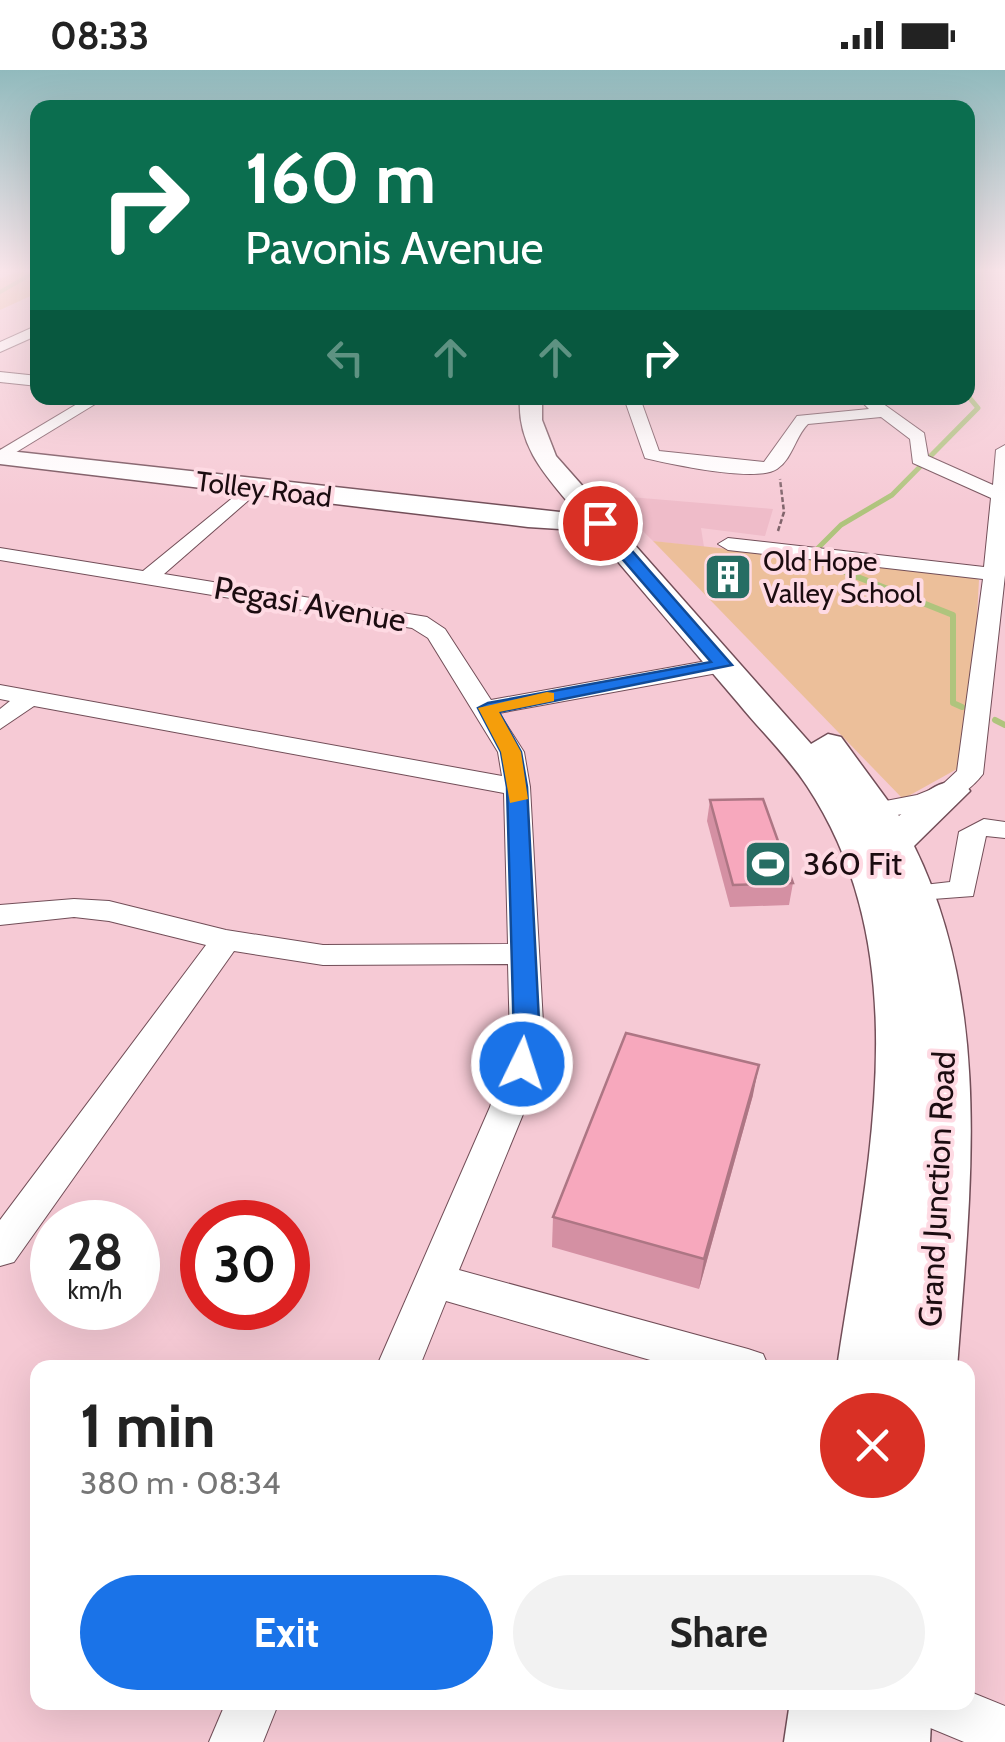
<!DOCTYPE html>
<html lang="en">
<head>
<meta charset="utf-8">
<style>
  :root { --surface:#fff; --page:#f2f2f2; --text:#222; --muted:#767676; --accent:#1a73e8 }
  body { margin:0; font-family:Cabin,sans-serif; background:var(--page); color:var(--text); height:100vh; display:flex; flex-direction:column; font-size:38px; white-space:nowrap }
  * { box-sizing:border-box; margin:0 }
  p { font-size:32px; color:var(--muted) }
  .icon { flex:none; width:55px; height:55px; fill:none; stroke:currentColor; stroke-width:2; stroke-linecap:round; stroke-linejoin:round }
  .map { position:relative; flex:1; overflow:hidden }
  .drawer { position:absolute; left:30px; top:1290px; width:945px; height:350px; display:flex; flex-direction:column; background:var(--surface); border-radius:20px; box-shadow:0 10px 40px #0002 }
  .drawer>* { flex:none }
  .guide { position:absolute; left:30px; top:30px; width:945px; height:305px; border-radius:20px; box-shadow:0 10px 40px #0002; background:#0b6e4f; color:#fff; overflow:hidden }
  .speed { position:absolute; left:30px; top:1130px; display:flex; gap:20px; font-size:50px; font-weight:700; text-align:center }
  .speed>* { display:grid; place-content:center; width:130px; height:130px; border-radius:50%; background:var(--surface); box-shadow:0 10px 40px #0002; line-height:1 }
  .speed small { font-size:25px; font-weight:400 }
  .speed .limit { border:15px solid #d22; background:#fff; color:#111 }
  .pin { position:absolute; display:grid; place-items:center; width:85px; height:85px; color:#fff; margin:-42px; border:5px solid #fff; border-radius:50%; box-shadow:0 2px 10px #0007 }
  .me { position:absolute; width:110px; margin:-55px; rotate:4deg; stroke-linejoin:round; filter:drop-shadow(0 0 8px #0008) }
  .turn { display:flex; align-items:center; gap:35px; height:210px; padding:0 50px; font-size:45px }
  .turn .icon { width:130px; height:130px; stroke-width:2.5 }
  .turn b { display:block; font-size:70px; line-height:85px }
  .lanes { display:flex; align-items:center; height:95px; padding:0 50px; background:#0003; justify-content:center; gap:50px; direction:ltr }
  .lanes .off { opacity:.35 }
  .round { display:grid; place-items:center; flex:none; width:105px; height:105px; border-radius:52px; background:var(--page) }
  .headline { display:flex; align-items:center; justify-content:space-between; height:170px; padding:0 50px }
  h1 { font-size:60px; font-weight:800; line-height:75px }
  .cta { display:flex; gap:20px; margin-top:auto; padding:20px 50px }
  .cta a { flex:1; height:115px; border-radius:60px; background:var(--accent); color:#fff; font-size:40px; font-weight:800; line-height:115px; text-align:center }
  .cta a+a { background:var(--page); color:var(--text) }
  .status { display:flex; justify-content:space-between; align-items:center; height:70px; padding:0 50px; background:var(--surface); direction:ltr }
  .status svg { height:28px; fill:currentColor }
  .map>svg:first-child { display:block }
  .built { fill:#efbcc9 }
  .green { fill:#ecbf9a }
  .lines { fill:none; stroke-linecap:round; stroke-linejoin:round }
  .stream-far2 { stroke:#afc47d; stroke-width:4 }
  .stream-far1 { stroke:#afc47d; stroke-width:5 }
  .stream { stroke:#afc47d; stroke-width:6 }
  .minor-casing { stroke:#724e58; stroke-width:2 }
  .secondary-casing { stroke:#724e58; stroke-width:3 }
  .path { stroke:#80646b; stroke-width:2.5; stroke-dasharray:5 2.5; stroke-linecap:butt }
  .minor { fill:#fff; fill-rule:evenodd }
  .secondary { fill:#fff; fill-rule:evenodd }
  .wall { fill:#d490a3 }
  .shaded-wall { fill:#ad7684 }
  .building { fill:#f7a8bd; stroke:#ad7684; stroke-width:2.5 }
  .route { fill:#1a73e8; stroke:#114b97; stroke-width:2.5 }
  .slow { fill:#f59e0b }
  .labels { text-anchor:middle; stroke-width:8; stroke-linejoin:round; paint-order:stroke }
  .far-street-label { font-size:28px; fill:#1b0c10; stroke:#fedae3 }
  .far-poi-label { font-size:28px; fill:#1b0c10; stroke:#fedae3; text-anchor:start }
  .street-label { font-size:32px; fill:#1b0c10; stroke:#fedae3 }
  .poi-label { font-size:32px; fill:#1b0c10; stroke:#fedae3; text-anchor:start }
</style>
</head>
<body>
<div class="status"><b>08:33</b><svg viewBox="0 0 49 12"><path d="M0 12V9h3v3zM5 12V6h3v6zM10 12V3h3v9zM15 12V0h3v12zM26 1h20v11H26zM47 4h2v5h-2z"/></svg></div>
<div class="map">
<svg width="1005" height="1672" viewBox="0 0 1005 1672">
  <rect width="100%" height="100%" fill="#f6cad5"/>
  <polygon class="built" points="606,425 773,439 765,466 701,458 704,477 653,471"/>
  <g class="green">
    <polygon points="17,202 37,202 37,223 0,240 0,209"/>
    <polygon points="653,471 967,504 979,510 974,600 957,699 903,729"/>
  </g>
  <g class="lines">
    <g class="stream-far2">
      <polyline points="968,214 968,223"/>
      <polyline points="0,222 35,202"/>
    </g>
    <polyline class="stream-far1" points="818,478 841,455 892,425 978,338 968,326"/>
    <g class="stream">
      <polyline points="815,490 953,545 953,633 962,637"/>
      <polyline points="995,650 1005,655"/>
    </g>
    <g class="minor-casing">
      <g id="minor">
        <polygon points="38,255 38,265 0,282 0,272"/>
        <polygon points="0,302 38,306 38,316 0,312"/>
        <polygon points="87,328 105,328 0,392 0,380"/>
        <path d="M624 328H640L659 381 764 392 797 346 869 339 861 331 864 328H875L924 363 928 386 993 415 996 380 1005 375V505L983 704C958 737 918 741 880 748L866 740 870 734 917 725 942 715 957 701 983 509 728 480 718 474 728 468 984 497 991 428 913 393 910 369 881 347 808 354C795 367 793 388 777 399 757 413 670 394 645 388Z"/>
        <polygon points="252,412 258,414 258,422 164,504 427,547 445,559 491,630 723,588 735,595 723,602 499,643 524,682 530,717 544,971 526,1037 459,1200 748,1279 763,1284 769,1298 678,1298 446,1231 419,1298 376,1298 490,1037 510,971 508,894 323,895 234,881 14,1192 0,1196 0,1150 206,875 109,851 74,847 0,855 0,835 74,829 109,831 226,860 323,875 508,874 504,723 34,636 0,659 0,639 10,631 0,629 0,615 502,706 498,682 428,568 412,558 0,490 0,478 143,501"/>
        <polygon points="984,749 1005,752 1005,768 986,766 973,826 906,831 901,824 906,817 950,812 959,762"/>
        <polygon points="968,1621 1005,1636 1005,1672 964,1672 911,1650 903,1632 968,1632"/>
        <polygon points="226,1632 279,1632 263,1672 209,1672"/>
      </g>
    </g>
    <g class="secondary-casing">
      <g id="secondary">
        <path d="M520 328H542V350L556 386 811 674 828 664 841 667 899 746C920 729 936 706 964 713L970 721 914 776C994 938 970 1123 957 1298H837C865 1106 922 890 807 716 788 687 761 661 739 634 690 577 641 519 592 461L528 457 0 394V380L578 444C548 408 517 378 520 328Z"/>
        <polygon points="790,1632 932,1632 930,1672 784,1672"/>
      </g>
    </g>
    <polyline class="path" points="778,461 784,442 780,409"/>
    <use href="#minor" class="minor"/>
    <use href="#secondary" class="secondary"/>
  </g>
  <g class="wall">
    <polygon points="710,730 793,813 789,835 730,837 707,751"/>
    <polygon points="753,1025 699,1219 552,1177 553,1147"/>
  </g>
  <polygon class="shaded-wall" points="759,995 753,1025 699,1219 704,1189"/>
  <g class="building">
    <polygon points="763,729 793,813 733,815 710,730"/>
    <polygon points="626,963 759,995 704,1189 553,1147"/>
  </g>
  <linearGradient id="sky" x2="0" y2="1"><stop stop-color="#91babd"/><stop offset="0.46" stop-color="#fbe7ec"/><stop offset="1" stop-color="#fbe7ec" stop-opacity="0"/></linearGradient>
  <rect width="1005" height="436" fill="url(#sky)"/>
  <polygon class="route" points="594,450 605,450 732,595 499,642 521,682 527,717 540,971 535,994 522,1003 509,994 514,971 507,717 501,682 478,638 488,633 711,592 594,456"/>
  <polygon class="slow" points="547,622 554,623 554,631 499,642 521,682 528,729 510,733 501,682 478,638"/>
  <defs>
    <g id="building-square" transform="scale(2.5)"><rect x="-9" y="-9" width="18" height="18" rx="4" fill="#266d63" stroke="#fedae3"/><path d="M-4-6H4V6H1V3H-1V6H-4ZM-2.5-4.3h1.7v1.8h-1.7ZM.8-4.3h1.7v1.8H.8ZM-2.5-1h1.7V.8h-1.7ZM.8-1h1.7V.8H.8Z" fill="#fff"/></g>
    <g id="stadium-square" transform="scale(2.5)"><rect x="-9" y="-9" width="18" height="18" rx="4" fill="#266d63" stroke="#fedae3"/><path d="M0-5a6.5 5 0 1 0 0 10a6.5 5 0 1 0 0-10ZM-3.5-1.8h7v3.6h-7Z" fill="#fff"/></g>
  </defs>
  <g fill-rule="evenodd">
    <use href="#building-square" x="728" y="507"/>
    <use href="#stadium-square" x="768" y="794"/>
  </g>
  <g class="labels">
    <g class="far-street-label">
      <text transform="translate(264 419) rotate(7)" y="10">Tolley Road</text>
    </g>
    <g class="far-poi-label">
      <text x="763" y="501">Old Hope<tspan x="763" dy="32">Valley School</tspan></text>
    </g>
    <g class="street-label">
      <text transform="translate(310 534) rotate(10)" y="11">Pegasi Avenue</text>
      <text transform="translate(937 1119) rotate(-87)" y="11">Grand Junction Road</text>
    </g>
    <g class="poi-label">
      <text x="803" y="805">360 Fit</text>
    </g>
  </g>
</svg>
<div class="speed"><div>28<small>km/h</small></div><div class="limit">30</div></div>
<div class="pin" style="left:600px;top:453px;background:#d93025"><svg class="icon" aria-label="arrive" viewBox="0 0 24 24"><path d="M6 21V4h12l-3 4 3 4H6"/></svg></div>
<svg class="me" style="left:522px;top:994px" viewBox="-20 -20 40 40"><circle r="17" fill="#1a73e8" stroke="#fff" stroke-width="3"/><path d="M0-11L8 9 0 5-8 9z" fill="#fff"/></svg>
<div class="guide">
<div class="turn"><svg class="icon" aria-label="right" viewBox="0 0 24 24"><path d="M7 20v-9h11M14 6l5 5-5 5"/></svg><div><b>160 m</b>Pavonis Avenue</div></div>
<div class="lanes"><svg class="icon off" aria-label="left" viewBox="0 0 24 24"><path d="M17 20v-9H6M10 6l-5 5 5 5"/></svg><svg class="icon off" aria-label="ahead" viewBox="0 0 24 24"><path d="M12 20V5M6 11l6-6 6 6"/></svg><svg class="icon off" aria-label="ahead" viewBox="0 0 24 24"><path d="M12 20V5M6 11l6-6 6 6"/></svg><svg class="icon" aria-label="right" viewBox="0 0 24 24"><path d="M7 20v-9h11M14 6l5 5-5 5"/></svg></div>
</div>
<section class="drawer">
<div class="headline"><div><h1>1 min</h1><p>380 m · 08:34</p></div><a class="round" style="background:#d93025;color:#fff"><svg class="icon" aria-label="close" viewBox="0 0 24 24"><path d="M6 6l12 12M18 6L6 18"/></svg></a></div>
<div class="cta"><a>Exit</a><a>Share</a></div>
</section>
</div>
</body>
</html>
